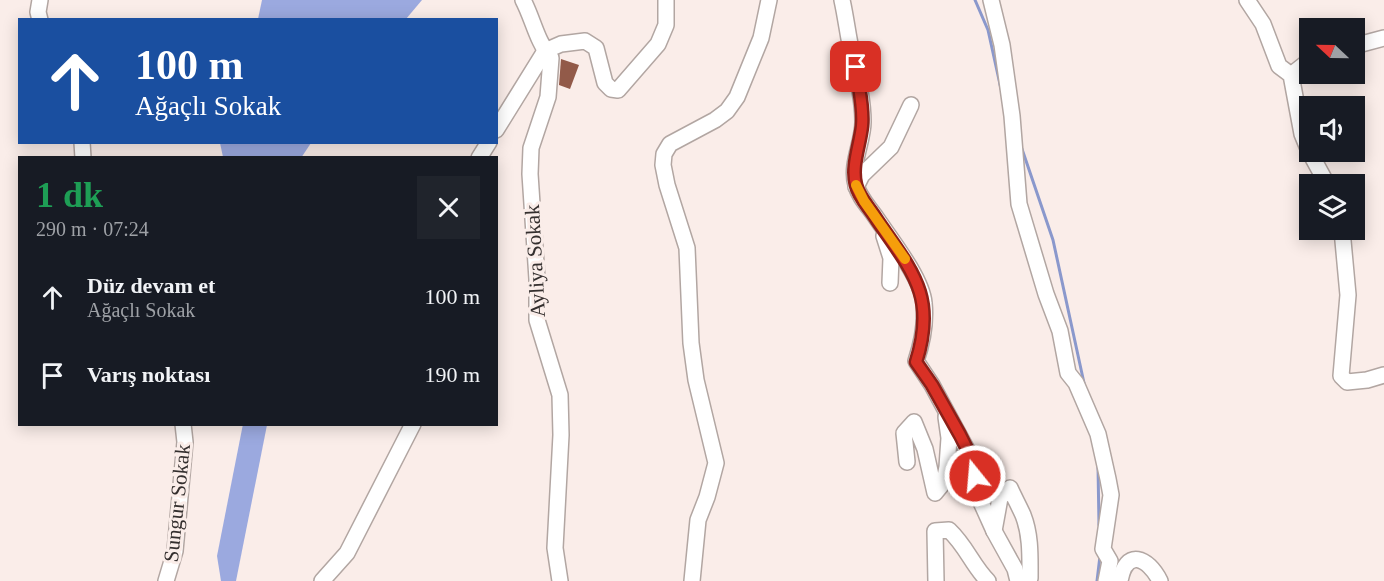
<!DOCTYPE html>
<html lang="tr">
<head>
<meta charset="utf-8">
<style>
  :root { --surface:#171b24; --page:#20242c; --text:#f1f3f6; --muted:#9ea1a6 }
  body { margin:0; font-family:"Times New Roman",serif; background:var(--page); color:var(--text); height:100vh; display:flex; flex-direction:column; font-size:22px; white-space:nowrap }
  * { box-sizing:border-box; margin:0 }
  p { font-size:20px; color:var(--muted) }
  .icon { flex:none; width:33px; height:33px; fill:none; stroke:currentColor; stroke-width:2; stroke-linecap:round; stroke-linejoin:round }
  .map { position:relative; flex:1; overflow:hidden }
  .side { position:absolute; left:18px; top:156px; width:480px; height:270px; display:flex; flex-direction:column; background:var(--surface); border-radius:0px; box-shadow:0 3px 15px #0003 }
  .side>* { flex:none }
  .banner { position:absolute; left:18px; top:18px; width:480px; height:126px; border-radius:0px; box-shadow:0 3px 15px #0003; background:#1a4fa0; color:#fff; overflow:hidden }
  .needle { width:39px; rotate:292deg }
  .controls { position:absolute; left:1299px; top:18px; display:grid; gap:12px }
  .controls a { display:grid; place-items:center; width:66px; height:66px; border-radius:0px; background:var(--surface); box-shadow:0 3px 15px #0003; font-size:30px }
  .pin { position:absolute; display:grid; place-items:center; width:51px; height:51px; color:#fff; margin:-26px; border-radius:12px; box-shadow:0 3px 9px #0006 }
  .me { position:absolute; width:66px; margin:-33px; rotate:343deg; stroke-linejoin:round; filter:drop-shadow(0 0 4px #0008) }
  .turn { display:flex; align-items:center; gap:21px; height:126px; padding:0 18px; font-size:27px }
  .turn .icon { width:78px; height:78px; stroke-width:2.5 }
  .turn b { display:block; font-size:42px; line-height:51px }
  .round { display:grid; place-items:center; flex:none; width:63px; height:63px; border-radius:0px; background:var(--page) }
  .overview { display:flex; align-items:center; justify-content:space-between; height:102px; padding:0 18px }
  h1 { font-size:36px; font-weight:800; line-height:45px; color:#1e9e55 }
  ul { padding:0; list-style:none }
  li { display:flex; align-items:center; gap:18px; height:78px; padding:0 18px }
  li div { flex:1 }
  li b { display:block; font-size:22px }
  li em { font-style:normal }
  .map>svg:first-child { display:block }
  .forest { fill:#9ba9df }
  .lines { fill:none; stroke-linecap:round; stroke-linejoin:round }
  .stream { stroke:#8a98cc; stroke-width:3 }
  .building { fill:#925a49 }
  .minor-casing { stroke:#b2a6a2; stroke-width:18 }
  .minor { stroke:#fff; stroke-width:15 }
  .route-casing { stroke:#8d1f18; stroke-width:15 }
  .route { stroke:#d93025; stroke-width:10 }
  .slow { stroke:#f59e0b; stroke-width:10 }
  .labels { text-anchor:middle; stroke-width:6; stroke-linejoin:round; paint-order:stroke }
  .street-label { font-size:21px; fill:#342f2e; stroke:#faede9 }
</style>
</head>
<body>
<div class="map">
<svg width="1384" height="581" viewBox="0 0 1384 581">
  <rect width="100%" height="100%" fill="#faede9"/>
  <g class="forest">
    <polygon points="262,0 422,0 406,19 258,19"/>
    <polygon points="220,143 220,142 311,143 301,158 223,157"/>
    <polygon points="243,424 267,425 236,581 221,581 217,556"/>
  </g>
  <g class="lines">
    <g class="stream">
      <polyline points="975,0 988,30 1001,89"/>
      <polyline points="1022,149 1053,240 1084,383"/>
      <polyline points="1098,466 1099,525"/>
      <polyline points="1097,581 1100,556"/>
    </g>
  </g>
  <polygon class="building" points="561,59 579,65 570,89 559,85"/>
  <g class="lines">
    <g class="minor-casing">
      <g id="minor">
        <polyline points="40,0 38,12 40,20"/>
        <path d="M523 0C533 19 537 42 551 58L548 97 531 148 530 174 537 279V320L560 395 561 435 555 548 560 581"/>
        <path d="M842 0C846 18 848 36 852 54 857 76 863 99 863 122 863 142 850 165 856 185 859 197 868 206 875 216 889 237 922 278 924 303 926 322 922 343 916 361L932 385 973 461 976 491 994 531 1015 569 1018 581"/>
        <polyline points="991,0 1002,45 1012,116 1019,204 1046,294 1060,331 1068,373 1076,383 1098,434 1108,479 1111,495 1103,549 1110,561 1106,581"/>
        <polyline points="1247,0 1263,24 1279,66 1291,75 1302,134 1309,151 1327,184"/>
        <polyline points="1354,46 1384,38"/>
        <polyline points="1291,75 1310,60"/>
        <polyline points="496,130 545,51 561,44 585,41 596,48 605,83 611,89 618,90 658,44 666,25 666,0"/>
        <polyline points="82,142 83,158"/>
        <polyline points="479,158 489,142"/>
        <polyline points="856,187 862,175 891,147 911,105"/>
        <polyline points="1342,230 1348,295 1341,376 1347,382 1367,380 1384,375"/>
        <polyline points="884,236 891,258 890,283"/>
        <polyline points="907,462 904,433 914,422 925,449 935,493 944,482 947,467 949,438 946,417"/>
        <path d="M994 531 1000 498 1010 488C1014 497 1019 506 1023 515 1031 535 1030 557 1030 578"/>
        <polyline points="166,581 175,551 185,442 183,424"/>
        <polyline points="322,581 347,553 413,424"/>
        <polyline points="692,581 698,520 707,497 716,463 696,380 691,343 687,248 667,185 663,165 664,154 670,144 715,120 727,111 737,97 761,38 769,0"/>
        <path d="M936 581 935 531 949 530C967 547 972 565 988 581"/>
        <path d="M1120 581C1126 548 1148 557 1160 581"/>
      </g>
    </g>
    <use href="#minor" class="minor"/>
  </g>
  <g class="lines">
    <g class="route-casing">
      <path id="route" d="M856 67C858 86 864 106 862 126 860 145 851 166 856 185 859 198 870 208 877 220 912 271 937 296 916 362L932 385 960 435 973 461 975 476"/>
    </g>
    <use href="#route" class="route"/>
    <polyline class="slow" points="856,185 864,201 905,259"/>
  </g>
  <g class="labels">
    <g class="street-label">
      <text transform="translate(535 261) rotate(-93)" y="7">Ayliya Sokak</text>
      <text transform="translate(177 503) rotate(-84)" y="7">Sungur Sokak</text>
    </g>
  </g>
</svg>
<div class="controls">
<a><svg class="needle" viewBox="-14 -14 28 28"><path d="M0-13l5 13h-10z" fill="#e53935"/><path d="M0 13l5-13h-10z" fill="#9ea1a6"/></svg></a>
<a><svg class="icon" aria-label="sound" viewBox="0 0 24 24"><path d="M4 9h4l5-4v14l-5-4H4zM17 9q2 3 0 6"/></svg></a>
<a><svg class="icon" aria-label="layers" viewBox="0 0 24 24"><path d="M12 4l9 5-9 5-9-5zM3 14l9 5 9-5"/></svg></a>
</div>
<div class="pin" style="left:856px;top:67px;background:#d93025"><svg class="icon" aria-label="arrive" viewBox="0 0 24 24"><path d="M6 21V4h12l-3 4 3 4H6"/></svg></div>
<svg class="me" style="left:975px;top:476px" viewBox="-20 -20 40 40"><circle r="17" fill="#d93025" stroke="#fff" stroke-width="3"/><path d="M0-11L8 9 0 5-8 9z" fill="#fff"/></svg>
<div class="banner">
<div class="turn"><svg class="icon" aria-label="ahead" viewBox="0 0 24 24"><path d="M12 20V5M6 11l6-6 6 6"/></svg><div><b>100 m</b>Ağaçlı Sokak</div></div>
</div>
<section class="side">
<div class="overview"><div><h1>1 dk</h1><p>290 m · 07:24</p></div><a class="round"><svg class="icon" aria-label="close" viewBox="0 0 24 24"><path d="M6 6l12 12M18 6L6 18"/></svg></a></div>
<ul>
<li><svg class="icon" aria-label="ahead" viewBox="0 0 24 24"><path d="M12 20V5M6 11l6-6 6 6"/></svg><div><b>Düz devam et</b><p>Ağaçlı Sokak</p></div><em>100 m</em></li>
<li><svg class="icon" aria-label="arrive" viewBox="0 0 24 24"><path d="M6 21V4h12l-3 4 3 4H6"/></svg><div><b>Varış noktası</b></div><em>190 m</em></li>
</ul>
</section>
</div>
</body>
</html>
